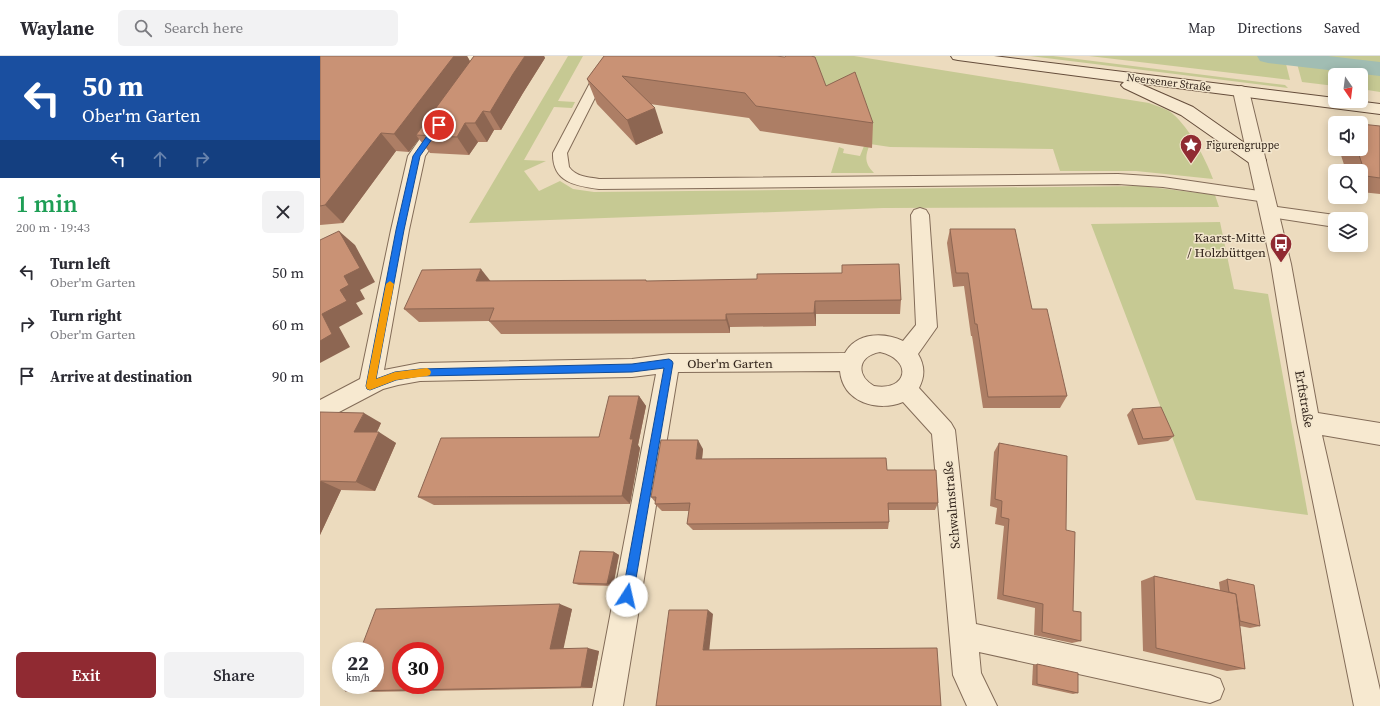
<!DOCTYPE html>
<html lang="en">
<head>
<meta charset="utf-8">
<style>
  :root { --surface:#fff; --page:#f2f2f3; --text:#2b2b33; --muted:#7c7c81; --line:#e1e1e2; --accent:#902a32 }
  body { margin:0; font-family:"Source Serif 4",serif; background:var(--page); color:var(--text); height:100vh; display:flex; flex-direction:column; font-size:15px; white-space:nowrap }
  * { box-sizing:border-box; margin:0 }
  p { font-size:13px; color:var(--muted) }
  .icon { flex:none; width:22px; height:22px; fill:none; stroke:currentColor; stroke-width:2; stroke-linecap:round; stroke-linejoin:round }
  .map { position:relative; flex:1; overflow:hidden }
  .drawer { display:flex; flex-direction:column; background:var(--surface); width:320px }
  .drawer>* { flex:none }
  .guide { background:#1a4fa0; color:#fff; overflow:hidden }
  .needle { width:26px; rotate:166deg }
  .fabs { position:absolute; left:1008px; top:12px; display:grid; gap:8px }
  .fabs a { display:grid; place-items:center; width:40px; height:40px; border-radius:6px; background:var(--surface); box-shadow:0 2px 10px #0003; font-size:20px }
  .speed { position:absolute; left:12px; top:586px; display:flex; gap:8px; font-size:20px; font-weight:700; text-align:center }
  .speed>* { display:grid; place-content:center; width:52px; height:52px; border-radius:50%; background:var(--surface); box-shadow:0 2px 10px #0003; line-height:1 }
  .speed small { font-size:10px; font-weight:400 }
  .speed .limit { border:6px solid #d22; background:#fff; color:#111 }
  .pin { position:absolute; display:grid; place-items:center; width:34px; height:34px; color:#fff; margin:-17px; border:2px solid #fff; border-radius:50%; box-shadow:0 1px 4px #0007 }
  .me { position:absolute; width:44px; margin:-22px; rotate:10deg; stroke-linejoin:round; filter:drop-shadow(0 0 3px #0008) }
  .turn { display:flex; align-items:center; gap:14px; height:84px; padding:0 16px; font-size:18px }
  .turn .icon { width:52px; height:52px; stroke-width:2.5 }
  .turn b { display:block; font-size:28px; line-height:34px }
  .lanes { display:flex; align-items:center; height:38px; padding:0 16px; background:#0003; justify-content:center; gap:20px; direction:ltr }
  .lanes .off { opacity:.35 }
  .round { display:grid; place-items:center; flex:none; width:42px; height:42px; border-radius:6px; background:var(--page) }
  .head { display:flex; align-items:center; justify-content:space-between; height:68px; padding:0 16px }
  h1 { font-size:24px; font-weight:600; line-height:30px; color:#1e9e55 }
  .cta { display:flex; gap:8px; margin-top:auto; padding:8px 16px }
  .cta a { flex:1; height:46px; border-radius:6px; background:var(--accent); color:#fff; font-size:16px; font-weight:600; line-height:46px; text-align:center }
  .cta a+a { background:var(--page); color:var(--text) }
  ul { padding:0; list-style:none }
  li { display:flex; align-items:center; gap:12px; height:52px; padding:0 16px }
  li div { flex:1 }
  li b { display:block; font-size:15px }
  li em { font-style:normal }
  header { display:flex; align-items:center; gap:24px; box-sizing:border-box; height:56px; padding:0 20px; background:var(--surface); border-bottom:1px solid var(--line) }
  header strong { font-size:19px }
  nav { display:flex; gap:22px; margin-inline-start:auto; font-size:14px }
  .search { width:280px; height:36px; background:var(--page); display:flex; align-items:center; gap:10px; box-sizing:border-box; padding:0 14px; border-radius:6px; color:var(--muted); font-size:15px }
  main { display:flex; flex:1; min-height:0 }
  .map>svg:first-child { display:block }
  .green { fill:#c6c993 }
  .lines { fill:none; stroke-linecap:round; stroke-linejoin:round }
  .canal { fill:#a1bdb3; fill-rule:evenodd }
  .service-casing { stroke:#836c58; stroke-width:2 }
  .minor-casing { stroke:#836c58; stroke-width:2 }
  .secondary-casing { stroke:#654d3b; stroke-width:2 }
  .service { fill:#f7e9d0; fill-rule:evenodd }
  .minor { fill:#f7e9d0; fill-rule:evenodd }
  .secondary { fill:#f7e9d0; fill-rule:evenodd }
  .wall { fill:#ad7e65 }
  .shaded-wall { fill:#8d6652 }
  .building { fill:#c99275; stroke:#8d6652; fill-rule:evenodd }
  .route { fill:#1a73e8; stroke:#114b97 }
  .slow { fill:#f59e0b }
  .labels { text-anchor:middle; stroke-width:3; stroke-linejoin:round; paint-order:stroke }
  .far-street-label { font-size:11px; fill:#33251c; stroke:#f3e6cd }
  .far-poi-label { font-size:11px; fill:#33251c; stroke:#f3e6cd; text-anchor:start }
  .poi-label { font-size:13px; fill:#33251c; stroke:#f3e6cd; text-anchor:end }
  .street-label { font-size:13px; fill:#33251c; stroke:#f3e6cd }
</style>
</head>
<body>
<header>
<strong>Waylane</strong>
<div class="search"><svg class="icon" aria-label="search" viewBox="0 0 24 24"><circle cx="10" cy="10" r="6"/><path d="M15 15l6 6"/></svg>Search here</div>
<nav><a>Map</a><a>Directions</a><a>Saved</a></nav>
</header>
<main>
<section class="drawer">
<div class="guide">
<div class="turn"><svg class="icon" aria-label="left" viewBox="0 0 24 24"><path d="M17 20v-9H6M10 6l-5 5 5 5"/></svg><div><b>50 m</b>Ober'm Garten</div></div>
<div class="lanes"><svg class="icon" aria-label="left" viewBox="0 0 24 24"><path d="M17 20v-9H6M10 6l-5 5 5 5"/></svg><svg class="icon off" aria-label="ahead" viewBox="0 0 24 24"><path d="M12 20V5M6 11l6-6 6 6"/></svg><svg class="icon off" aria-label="right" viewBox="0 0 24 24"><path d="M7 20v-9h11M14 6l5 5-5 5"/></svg></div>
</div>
<div class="head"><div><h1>1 min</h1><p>200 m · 19:43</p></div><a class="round"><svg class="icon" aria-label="close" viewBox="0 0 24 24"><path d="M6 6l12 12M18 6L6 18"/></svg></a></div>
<ul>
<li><svg class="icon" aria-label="left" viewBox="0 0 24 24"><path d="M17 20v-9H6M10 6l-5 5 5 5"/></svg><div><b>Turn left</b><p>Ober'm Garten</p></div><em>50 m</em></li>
<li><svg class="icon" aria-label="right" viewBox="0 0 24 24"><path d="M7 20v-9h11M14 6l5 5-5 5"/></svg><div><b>Turn right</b><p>Ober'm Garten</p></div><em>60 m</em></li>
<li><svg class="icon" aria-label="arrive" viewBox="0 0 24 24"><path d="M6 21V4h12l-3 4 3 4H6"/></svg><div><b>Arrive at destination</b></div><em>90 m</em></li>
</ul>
<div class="cta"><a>Exit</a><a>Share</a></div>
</section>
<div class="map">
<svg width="1060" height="650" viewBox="0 0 1060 650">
  <rect width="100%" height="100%" fill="#ecdbbe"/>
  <g class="green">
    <polygon points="248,0 263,0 238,45 255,46 252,52 234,51 204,104 226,105 204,115 219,135 240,125 253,133 274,136 822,130 895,139 899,151 563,152 149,167"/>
    <path d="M481 0H534L829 47C836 50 844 52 849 55 867 67 886 103 893 123L816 115H740L733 93 570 91 550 88C545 100 544 107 554 117H511L519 91 524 93 523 97 540 100 550 75 510 43Z"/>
    <polygon points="710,0 733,0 965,29 968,32"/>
    <polygon points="769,0 964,0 970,24"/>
    <polygon points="975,0 1060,0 1060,36 1041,33 1041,19 1015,19 1015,30 982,26"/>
    <polygon points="900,166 914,233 948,238 988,459 876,444 771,168"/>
  </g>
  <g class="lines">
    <polygon class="canal" points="937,0 1008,0 1060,6 1060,20 948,7 940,5"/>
    <g class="service-casing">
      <g id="service">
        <path d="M288 0H304L292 8 247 97 249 111C256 121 268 121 279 123L798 118 843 121 946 136 951 137 954 141 951 145 946 146 843 131 798 128 279 133C255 130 232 126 233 97L281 6Z"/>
        <polygon points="950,150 1015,159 1021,161 1022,163 1015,163 1015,171 944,160 942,156 944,152"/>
      </g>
    </g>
    <g class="minor-casing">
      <g id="minor">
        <polygon points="116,0 161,0 170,9 157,26 152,28 147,26 144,23 154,9 151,6 118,3"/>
        <polygon points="921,30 927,32 929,35 971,208 998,357 1060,367 1060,389 1002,379 1060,634 1060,650 1034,650 977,366 951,208 913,35 915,32"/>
        <path d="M121 60 127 61 129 65 105 100 89 174 64 314 100 307 312 303 349 298 525 297C537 276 564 276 583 285L596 269 591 159 594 154 600 152 606 154 609 159 617 271 598 298C605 310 605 320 599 332L631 367 635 374 656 568 890 619 900 623 904 633 900 643 890 647 659 596 661 617 677 650H647L633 619 612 378 583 346C558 356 523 347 520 315L358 316 303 650H273L336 318 312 321 100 325 78 329 63 333 0 366V344L40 323 71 174 88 100 115 61ZM560 296C594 304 587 336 554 330 535 319 538 300 560 296Z"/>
      </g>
    </g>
    <g class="secondary-casing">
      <polygon id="secondary" points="631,0 674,0 1015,42 1015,45 1036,45 1060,48 1060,58 818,27 873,51 943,100 946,104 943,108 937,110 931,108 861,59 804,32 801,29 804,26 638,4 633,3"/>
    </g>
    <use href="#service" class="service"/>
    <use href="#minor" class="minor"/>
    <use href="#secondary" class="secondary"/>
  </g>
  <g class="wall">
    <polygon points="0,0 147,0 150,5 154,0 224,0 225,2 203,37 181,74 174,74 167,86 158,86 149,99 110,97 99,83 89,96 76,95 23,167 0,169"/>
    <polygon points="284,0 506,30 553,67 552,92 440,75 429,62 330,48 343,77 316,89 277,48 267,23"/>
    <polygon points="1060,70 1060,138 1041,136 1041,115 1026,115 1019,93 1041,93"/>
    <polygon points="630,173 712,253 747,340 740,352 663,352 652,280 651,280 644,230 633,231 627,187"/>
    <polygon points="171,225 327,225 581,244 580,258 496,258 496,270 410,271 410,277 181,278 169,265 99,266 84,253"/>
    <polygon points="319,340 326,350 318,389 320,392 310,448 114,449 98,441 279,381"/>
    <polygon points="812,353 854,380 848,385 818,389 807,359"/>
    <polygon points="0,356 61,367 57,376 76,387 55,435 21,434 0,479"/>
    <polygon points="679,387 746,474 753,555 761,585 752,587 714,579 715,552 677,543 684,470 675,468 677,452 670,450 674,396"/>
    <polygon points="383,393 382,403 567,414 618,447 615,454 569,454 569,466 568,473 373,474 367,468 369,455 342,455 335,448 336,447 331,441"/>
    <polygon points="294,496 299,499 293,530 259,529 253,527"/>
    <polygon points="834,520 900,534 899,526 907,523 940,570 930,572 920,570 925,613 907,615 823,595 821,525"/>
    <polygon points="252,553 243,592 279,595 272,632 47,636 25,635"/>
    <polygon points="717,608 758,637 753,638 712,629 713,609"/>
  </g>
  <g class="shaded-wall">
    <polygon points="134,0 147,0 152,9 96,79 99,83 89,96 74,78"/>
    <polygon points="205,0 224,0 225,2 203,37 181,74 170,56 193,18"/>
    <polygon points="335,52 343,77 316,89 307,64"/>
    <polygon points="163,55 174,74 167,86 155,67"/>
    <polygon points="145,67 158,86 149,99 137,81"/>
    <polygon points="61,77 76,95 23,167 5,149"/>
    <polygon points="19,175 35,189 55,226 40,234 45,243 36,247 43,258 19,271 30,291 0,307 0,285 2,258 20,234 24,220"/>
    <polygon points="161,213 172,227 156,225"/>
    <polygon points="495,245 496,258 496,270 494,257"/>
    <polygon points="406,258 410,271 410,277 406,264"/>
    <polygon points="319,340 326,350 318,389 320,392 310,448 302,440 310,383"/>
    <polygon points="44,357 61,367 52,386 34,376"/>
    <polygon points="59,376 76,387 55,435 36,426"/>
    <polygon points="378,384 383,393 381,412 376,403"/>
    <polygon points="1,425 21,434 0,479 0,427"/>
    <polygon points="294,496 299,499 293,530 287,528"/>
    <polygon points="240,548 252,553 243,595 230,593"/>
    <polygon points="388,554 393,558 389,597 383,594"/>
    <polygon points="268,592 279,595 272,632 261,631"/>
  </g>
  <g class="building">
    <polygon points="0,0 134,0 74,78 61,77 5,149 0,150"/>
    <polygon points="154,0 205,0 193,18 170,56 163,55 155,67 145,67 137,81 96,79"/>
    <polygon points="284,0 456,0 465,1 466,0 491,0 495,1 506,30 535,16 553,67 436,50 425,37 302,20 335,52 307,64 267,23"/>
    <polygon points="1041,68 1060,70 1060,122 1046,120 1037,93 1041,93"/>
    <polygon points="630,173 695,173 712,253 727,253 747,340 668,341 657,268 655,268 648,217 636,217"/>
    <polygon points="19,175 40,212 24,220 29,229 20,234 27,245 2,258 12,278 0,285 0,184"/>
    <polygon points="579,208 581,244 495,245 494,257 406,258 406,264 169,265 174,252 84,253 102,214 161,213 156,225 326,224 326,225 437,223 437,218 522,217 522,209"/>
    <polygon points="289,340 319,340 310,383 313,383 302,440 98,441 121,382 279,381"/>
    <polygon points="841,351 854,380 823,383 812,353"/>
    <polygon points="0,356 44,357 34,376 59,376 36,426 1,425 0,427"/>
    <polygon points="341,384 378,384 376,403 566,402 567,414 616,414 618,447 568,447 569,466 367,468 370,447 335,448 336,441 331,441"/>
    <polygon points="679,387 747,400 746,474 755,476 753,555 761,556 761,585 722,576 723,548 683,539 689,463 681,461 682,445 675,443"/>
    <polygon points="260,495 294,496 287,528 253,527"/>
    <polygon points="834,520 916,538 925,613 836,592"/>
    <polygon points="907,523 934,529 940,570 920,565 916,538 909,536"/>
    <path d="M240 548 230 593 268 592 261 631 25 635 27 629H55V595H40L56 553ZM81 595H115V629H81Z"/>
    <polygon points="349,554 388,554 383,594 617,592 621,650 336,650"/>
    <polygon points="717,608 758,617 758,637 717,628"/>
  </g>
  <polygon class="route" points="119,66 122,69 100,100 84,174 56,323 75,316 100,313 312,308 349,303 352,305 353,307 313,540 311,544 307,546 303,544 302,540 344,312 312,316 100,320 76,324 50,334 47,333 46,330 76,174 93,100 116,67"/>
  <polygon class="slow" points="70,225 74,228 56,323 75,316 107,312 110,314 111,316 110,319 107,320 76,324 50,334 47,333 46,330 66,228"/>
  <defs>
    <g id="sight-pin" transform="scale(1.15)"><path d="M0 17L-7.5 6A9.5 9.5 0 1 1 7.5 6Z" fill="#902a32" stroke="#f3e6cd"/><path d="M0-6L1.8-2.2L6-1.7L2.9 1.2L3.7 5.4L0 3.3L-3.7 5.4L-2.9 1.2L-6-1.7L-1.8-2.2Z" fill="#fff"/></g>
    <g id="bus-pin" transform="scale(1.15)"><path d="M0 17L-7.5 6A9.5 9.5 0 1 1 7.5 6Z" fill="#902a32" stroke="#f3e6cd"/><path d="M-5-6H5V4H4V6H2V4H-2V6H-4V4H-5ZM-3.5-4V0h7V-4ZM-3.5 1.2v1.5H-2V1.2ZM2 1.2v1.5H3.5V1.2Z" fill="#fff"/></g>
  </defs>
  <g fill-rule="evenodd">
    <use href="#sight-pin" x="871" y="89"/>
    <use href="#bus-pin" x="961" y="188"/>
  </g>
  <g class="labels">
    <g class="far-street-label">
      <text transform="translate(849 26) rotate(7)" y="4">Neersener Straße</text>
    </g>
    <g class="far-poi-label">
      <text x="886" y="93">Figurengruppe</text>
    </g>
    <g class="poi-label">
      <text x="946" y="186">Kaarst-Mitte<tspan x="946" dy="15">/ Holzbüttgen</tspan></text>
    </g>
    <g class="street-label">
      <text x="410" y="312">Ober'm Garten</text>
      <text transform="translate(985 343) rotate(80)" y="5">Erftstraße</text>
      <text transform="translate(631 449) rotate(-95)" y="5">Schwalmstraße</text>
    </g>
  </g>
</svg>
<div class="fabs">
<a><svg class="needle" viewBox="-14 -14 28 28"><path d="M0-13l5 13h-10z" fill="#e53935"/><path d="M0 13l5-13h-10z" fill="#7c7c81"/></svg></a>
<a><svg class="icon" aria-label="sound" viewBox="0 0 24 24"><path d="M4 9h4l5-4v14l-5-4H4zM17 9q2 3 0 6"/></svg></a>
<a><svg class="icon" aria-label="search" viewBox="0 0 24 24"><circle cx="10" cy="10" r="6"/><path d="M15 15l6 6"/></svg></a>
<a><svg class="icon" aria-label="layers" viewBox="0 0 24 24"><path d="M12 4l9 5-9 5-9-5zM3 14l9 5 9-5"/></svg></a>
</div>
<div class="speed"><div>22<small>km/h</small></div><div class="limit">30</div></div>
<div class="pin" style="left:119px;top:69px;background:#d93025"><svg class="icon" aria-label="arrive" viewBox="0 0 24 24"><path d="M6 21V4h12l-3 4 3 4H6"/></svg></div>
<svg class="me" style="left:307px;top:540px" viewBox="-20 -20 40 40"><circle r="19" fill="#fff"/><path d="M0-13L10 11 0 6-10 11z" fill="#1a73e8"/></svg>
</div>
</main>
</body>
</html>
